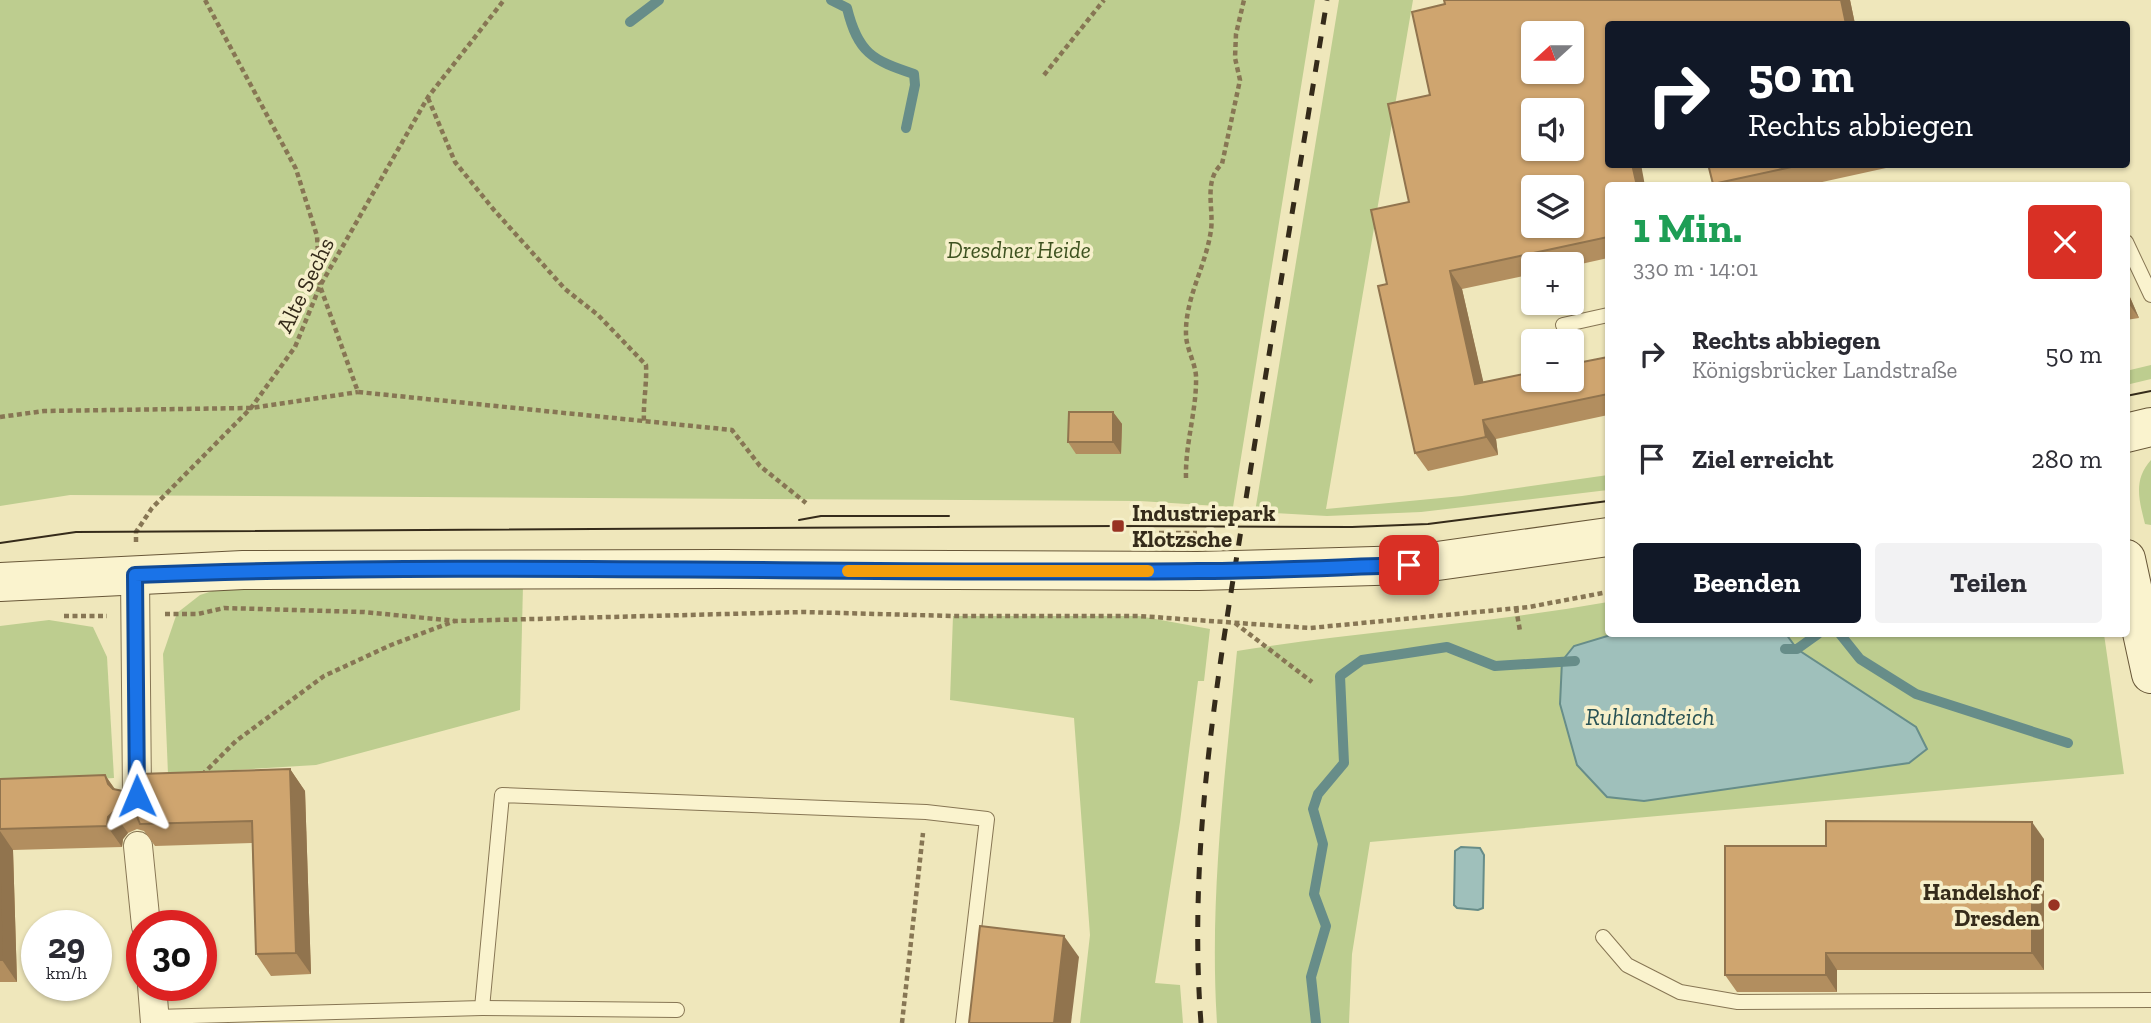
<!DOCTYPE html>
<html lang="de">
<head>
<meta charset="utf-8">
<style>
  :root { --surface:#fff; --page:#f2f2f3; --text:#2b2b33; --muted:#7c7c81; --accent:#111827 }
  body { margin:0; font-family:"Zilla Slab",serif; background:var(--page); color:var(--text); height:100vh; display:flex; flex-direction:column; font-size:26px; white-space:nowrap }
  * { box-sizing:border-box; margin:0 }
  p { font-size:23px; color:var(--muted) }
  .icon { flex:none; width:38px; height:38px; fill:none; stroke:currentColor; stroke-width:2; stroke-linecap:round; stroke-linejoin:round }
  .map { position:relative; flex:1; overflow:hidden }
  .panel { position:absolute; left:1605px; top:182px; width:525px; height:455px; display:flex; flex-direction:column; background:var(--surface); border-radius:7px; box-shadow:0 2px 5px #0004 }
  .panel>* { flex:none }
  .banner { position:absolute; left:1605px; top:21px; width:525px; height:147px; border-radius:7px; box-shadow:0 2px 5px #0004; background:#111827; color:#fff; overflow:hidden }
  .needle { width:46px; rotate:249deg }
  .buttons { position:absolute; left:1521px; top:21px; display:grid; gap:14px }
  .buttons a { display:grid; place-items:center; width:63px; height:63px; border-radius:7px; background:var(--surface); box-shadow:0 2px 5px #0004; font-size:35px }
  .speed { position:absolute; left:21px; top:910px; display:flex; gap:14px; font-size:35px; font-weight:700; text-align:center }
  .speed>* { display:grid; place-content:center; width:91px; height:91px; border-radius:50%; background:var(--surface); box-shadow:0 2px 5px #0004; line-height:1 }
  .speed small { font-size:18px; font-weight:400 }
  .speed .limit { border:10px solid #d22; background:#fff; color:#111 }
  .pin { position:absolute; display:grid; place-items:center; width:60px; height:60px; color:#fff; margin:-30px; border-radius:14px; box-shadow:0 4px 10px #0006 }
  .me { position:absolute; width:77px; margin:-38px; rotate:359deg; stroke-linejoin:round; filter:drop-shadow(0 0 5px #0008) }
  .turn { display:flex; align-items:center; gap:24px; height:147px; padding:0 28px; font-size:32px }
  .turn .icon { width:91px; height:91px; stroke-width:2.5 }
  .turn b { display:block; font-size:49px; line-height:60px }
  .round { display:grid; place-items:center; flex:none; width:74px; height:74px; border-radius:7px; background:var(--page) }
  .headline { display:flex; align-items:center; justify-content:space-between; height:119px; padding:0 28px }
  h1 { font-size:42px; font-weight:700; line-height:52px; color:#1e9e55 }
  .button { display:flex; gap:14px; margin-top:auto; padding:14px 28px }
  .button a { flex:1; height:80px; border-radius:7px; background:var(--accent); color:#fff; font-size:28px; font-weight:700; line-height:80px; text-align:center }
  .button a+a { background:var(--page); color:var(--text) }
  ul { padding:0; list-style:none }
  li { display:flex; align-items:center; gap:21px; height:105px; padding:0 28px }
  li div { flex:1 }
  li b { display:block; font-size:26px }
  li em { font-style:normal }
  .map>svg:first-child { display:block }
  .green { fill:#bdcd8f }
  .water { fill:#9fc0bb; stroke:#678d89; stroke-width:2 }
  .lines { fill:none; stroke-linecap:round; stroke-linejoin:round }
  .stream { stroke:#678d89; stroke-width:10 }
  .service-casing { stroke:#877654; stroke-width:16 }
  .minor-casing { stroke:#877654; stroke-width:30 }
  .secondary-casing { stroke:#685738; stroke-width:40 }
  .path { stroke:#877654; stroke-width:4.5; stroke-dasharray:5 3.5; stroke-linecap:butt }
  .service { stroke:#faf3ce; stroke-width:14 }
  .minor { stroke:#faf3ce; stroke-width:28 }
  .secondary { stroke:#faf3ce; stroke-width:38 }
  .tram { stroke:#352b1a; stroke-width:2 }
  .rail { stroke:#352b1a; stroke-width:5; stroke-dasharray:12 12; stroke-linecap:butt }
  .wall { fill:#b28e5f }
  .shaded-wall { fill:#91744e }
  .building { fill:#cfa56f; stroke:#91744e; stroke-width:2; fill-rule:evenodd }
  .route-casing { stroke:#114b97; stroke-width:18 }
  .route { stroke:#1a73e8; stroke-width:12 }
  .slow { stroke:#f59e0b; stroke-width:12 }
  .poi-dot { fill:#983322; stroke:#f6f0cb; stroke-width:2.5 }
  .labels { text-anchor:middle; stroke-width:7; stroke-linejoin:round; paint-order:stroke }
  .park-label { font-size:23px; font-style:italic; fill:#3e5220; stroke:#f6f0cb }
  .street-label { font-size:23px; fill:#352b1a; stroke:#f6f0cb }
  .poi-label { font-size:23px; font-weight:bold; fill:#352b1a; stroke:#f6f0cb; text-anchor:start }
  .water-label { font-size:24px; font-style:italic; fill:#285255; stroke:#f6f0cb }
</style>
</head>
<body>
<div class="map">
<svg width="2151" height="1023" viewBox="0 0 2151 1023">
  <rect width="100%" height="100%" fill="#efe7bb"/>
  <g class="green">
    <polygon points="0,0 1315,0 1233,507 1140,501 70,495 0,506"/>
    <polygon points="1339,0 1413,0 1326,509 1462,496 1608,475 1608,490 1421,512 1327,516 1255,512"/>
    <polygon points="2151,365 2151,379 2126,385 2126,371"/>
    <path d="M2151 460V525L2145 524C2139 500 2133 480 2151 460Z"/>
    <polygon points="237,583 523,585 520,710 316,765 168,774 163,654 177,613 200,595"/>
    <path d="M1608 602V634H1614C1560 650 1562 648 1560 704L1644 801 1909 763 1927 749 1797 649 1786 634H2104L2124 774 1370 842 1352 954 1349 1023H1217C1209 898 1225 775 1237 651 1360 631 1485 624 1608 602Z"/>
    <polygon points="953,616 1139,616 1210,629 1204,681 1198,681 1180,822 1155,983 1180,985 1183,1023 1080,1023 1090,935 1074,718 950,700"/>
    <polygon points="49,620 93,627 107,657 114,778 0,785 0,626"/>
  </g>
  <g class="water">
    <polygon points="1614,634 1786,634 1797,649 1916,727 1927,749 1909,763 1644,801 1607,797 1577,765 1560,704 1562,661 1574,646"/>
    <polygon points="1461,847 1480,848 1484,855 1483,908 1478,910 1457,908 1454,905 1455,851"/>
  </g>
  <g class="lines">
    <g class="stream">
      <path d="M831 0 847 8C858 53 872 60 914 74L915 85 906 128"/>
      <polyline points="630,22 659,0"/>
      <polyline points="1840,634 1860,659 1916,694 2068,743"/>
      <polyline points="1785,649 1797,649 1818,634"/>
      <polyline points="1316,1023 1311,977 1326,926 1314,894 1323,844 1313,809 1318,794 1344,763 1340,676 1362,660 1447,647 1495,666 1575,661"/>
    </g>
    <g class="service-casing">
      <g id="service">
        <polyline points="2126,242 2151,295"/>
        <polyline points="1563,325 1608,315"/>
        <polyline points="1603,937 1627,965 1680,992 1738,1002 2151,1000"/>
        <polyline points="482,1008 677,1010"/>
        <polyline points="155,1017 482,1008 502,795 926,812 987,819 963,1023"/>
      </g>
    </g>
    <g class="minor-casing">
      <g id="minor">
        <polyline points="135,575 137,796"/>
        <polyline points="138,846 146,926"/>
        <polyline points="152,985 155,1023"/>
      </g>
    </g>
    <g class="secondary-casing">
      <g id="secondary">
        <polyline points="2126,433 2151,427"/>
        <polyline points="2126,559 2151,674"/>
        <polyline points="0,582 243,570 724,569 1198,571 1409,565 1608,537"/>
      </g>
    </g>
    <g class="path">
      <polyline points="205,0 296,169 317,236 320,286 358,392 732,430 760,466 806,503"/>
      <polyline points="1044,75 1104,0"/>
      <path d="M428 98 455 162 494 210 565 289 598 315 646 365C647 385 643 402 644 421"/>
      <polyline points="0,417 44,411 251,408 358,392"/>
      <path d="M1186 478C1185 443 1197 410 1196 376 1195 362 1186 348 1186 334 1185 298 1206 266 1211 230 1214 209 1203 180 1222 164L1240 80 1235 58 1236 34 1244 0"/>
      <polyline points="1142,533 1197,533"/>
      <polyline points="136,542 136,532 152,508 251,408 295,347 320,286 428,97 504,0"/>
      <polyline points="1516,608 1520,631"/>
      <polyline points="165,614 198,614 224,608 364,612 456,621 803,612 953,616 1139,616 1310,628 1529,607 1608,592"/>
      <polyline points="64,616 107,616"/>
      <polyline points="1235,623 1312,682"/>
      <polyline points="202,775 236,741 324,676 391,645 455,621"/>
      <polyline points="902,1023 923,833"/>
    </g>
    <use href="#service" class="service"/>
    <use href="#minor" class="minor"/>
    <use href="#secondary" class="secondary"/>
    <g class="tram">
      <polyline points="2126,396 2151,391"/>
      <polyline points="799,520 821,516 949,516"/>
      <polyline points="0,543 76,532 1118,526 1352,527 1428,524 1608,501"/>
    </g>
    <path class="rail" d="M1201 1023C1188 854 1216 684 1243 518 1270 345 1299 173 1327 0"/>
  </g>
  <g class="wall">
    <polygon points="1444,0 1850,0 1855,24 1608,24 1608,258 1572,266 1572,264 1533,264 1533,274 1462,289 1483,382 1608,357 1608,415 1496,439 1498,455 1428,471 1415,453 1387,284 1409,202 1430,95 1445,4"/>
    <polygon points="1708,164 1885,164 1886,168 1804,186 1714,186"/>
    <polygon points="2126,288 2139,318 2126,320"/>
    <polygon points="1113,412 1122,424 1121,454 1076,454 1068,442"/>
    <polygon points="290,769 305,791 311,974 271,976 256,954 252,843 155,846 144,831 137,829 128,833 123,839 122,847 13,850 17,982 0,982 0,779 105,775 115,789 123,791"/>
    <polygon points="2044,839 2044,970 1837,970 1837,992 1737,992 1725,975 1826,846"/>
  </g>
  <g class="shaded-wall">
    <polygon points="1841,0 1850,0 1855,24 1846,24"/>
    <polygon points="1632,164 1641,164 1645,186 1637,186"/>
    <polygon points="1450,271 1462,289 1488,402 1475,384"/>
    <polygon points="2126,288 2139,318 2126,300"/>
    <polygon points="1113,412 1122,424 1121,454 1113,442"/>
    <polygon points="1483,420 1496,439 1498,455 1486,437"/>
    <polygon points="290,769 305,791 311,974 296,953"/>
    <polygon points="105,775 120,797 108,784"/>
    <polygon points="113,812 128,833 123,839 122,847 107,826 108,817"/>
    <polygon points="2032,822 2044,839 2044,970 2032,953"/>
    <polygon points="0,831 13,850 17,982 2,960 0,881"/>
    <polygon points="1064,936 1079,957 1071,1023 1054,1023"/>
    <polygon points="1826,953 1837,970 1837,992 1826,975"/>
  </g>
  <g class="building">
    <path d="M1444 0H1841L1846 24H1608V164H1632L1637 186H1608V237L1450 271 1475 384 1533 372V380H1572V364L1608 357V394L1483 420 1486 437 1415 453 1378 286 1387 284 1371 210 1409 202 1388 104 1430 95 1412 12 1445 4ZM1533 33H1572V72H1533ZM1533 110H1572V149H1533ZM1533 187H1572V226H1533Z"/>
    <polygon points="1708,164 1805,164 1713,184"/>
    <polygon points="1069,412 1113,412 1113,442 1068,442"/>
    <polygon points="290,769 296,953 256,954 252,821 140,824 136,814 130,810 122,808 113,812 108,817 107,826 0,829 0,779 105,775 108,784 113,789 123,791 131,789 136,783 139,774"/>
    <polygon points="1826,821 2032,822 2032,953 1826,953 1826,975 1725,975 1725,846 1826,846"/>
    <polygon points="0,881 2,960 0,960"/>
    <polygon points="980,926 1064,936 1054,1023 969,1023"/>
  </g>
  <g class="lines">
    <g class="route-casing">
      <path id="route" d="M137 796 135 575C489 561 843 575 1198 571 1268 571 1339 567 1409 565"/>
    </g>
    <use href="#route" class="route"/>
    <polyline class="slow" points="848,571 1148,571"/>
  </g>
  <g class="poi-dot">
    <rect x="1111" y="519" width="14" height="14" rx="3.5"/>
    <circle cx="2054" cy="905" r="7"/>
  </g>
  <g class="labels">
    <g class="park-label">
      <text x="1019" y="258">Dresdner Heide</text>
    </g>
    <g class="street-label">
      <text transform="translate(305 285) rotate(-64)" y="8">Alte Sechs</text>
    </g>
    <g class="poi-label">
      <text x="1132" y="521">Industriepark<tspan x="1132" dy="26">Klotzsche</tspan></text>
      <text x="2040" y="900" text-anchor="end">Handelshof<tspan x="2040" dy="26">Dresden</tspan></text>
    </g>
    <g class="water-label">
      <text x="1650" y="725">Ruhlandteich</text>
    </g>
  </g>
</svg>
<div class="buttons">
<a><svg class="needle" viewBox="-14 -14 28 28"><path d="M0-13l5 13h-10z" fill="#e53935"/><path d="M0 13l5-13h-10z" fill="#7c7c81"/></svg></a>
<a><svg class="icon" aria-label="sound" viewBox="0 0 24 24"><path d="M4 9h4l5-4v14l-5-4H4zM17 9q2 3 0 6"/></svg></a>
<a><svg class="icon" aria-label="layers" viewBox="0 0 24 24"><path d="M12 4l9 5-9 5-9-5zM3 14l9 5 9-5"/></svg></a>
<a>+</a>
<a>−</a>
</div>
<div class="speed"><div>29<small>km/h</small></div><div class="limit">30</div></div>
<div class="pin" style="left:1409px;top:565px;background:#d93025"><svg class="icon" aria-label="arrive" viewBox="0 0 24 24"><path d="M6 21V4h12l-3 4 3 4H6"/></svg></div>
<svg class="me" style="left:137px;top:796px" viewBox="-20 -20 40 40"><path d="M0-17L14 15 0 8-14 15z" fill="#1a73e8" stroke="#fff" stroke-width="4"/></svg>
<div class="banner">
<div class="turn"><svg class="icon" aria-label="right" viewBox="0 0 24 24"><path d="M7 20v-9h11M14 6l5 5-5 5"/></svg><div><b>50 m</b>Rechts abbiegen</div></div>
</div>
<section class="panel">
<div class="headline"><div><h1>1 Min.</h1><p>330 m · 14:01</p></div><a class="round" style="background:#d93025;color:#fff"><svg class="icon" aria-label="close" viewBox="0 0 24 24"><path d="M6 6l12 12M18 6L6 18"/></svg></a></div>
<ul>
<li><svg class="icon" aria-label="right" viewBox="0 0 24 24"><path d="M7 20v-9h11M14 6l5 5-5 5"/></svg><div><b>Rechts abbiegen</b><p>Königsbrücker Landstraße</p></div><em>50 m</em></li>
<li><svg class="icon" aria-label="arrive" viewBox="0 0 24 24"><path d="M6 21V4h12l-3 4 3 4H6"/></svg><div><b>Ziel erreicht</b></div><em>280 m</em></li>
</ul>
<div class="button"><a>Beenden</a><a>Teilen</a></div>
</section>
</div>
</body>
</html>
